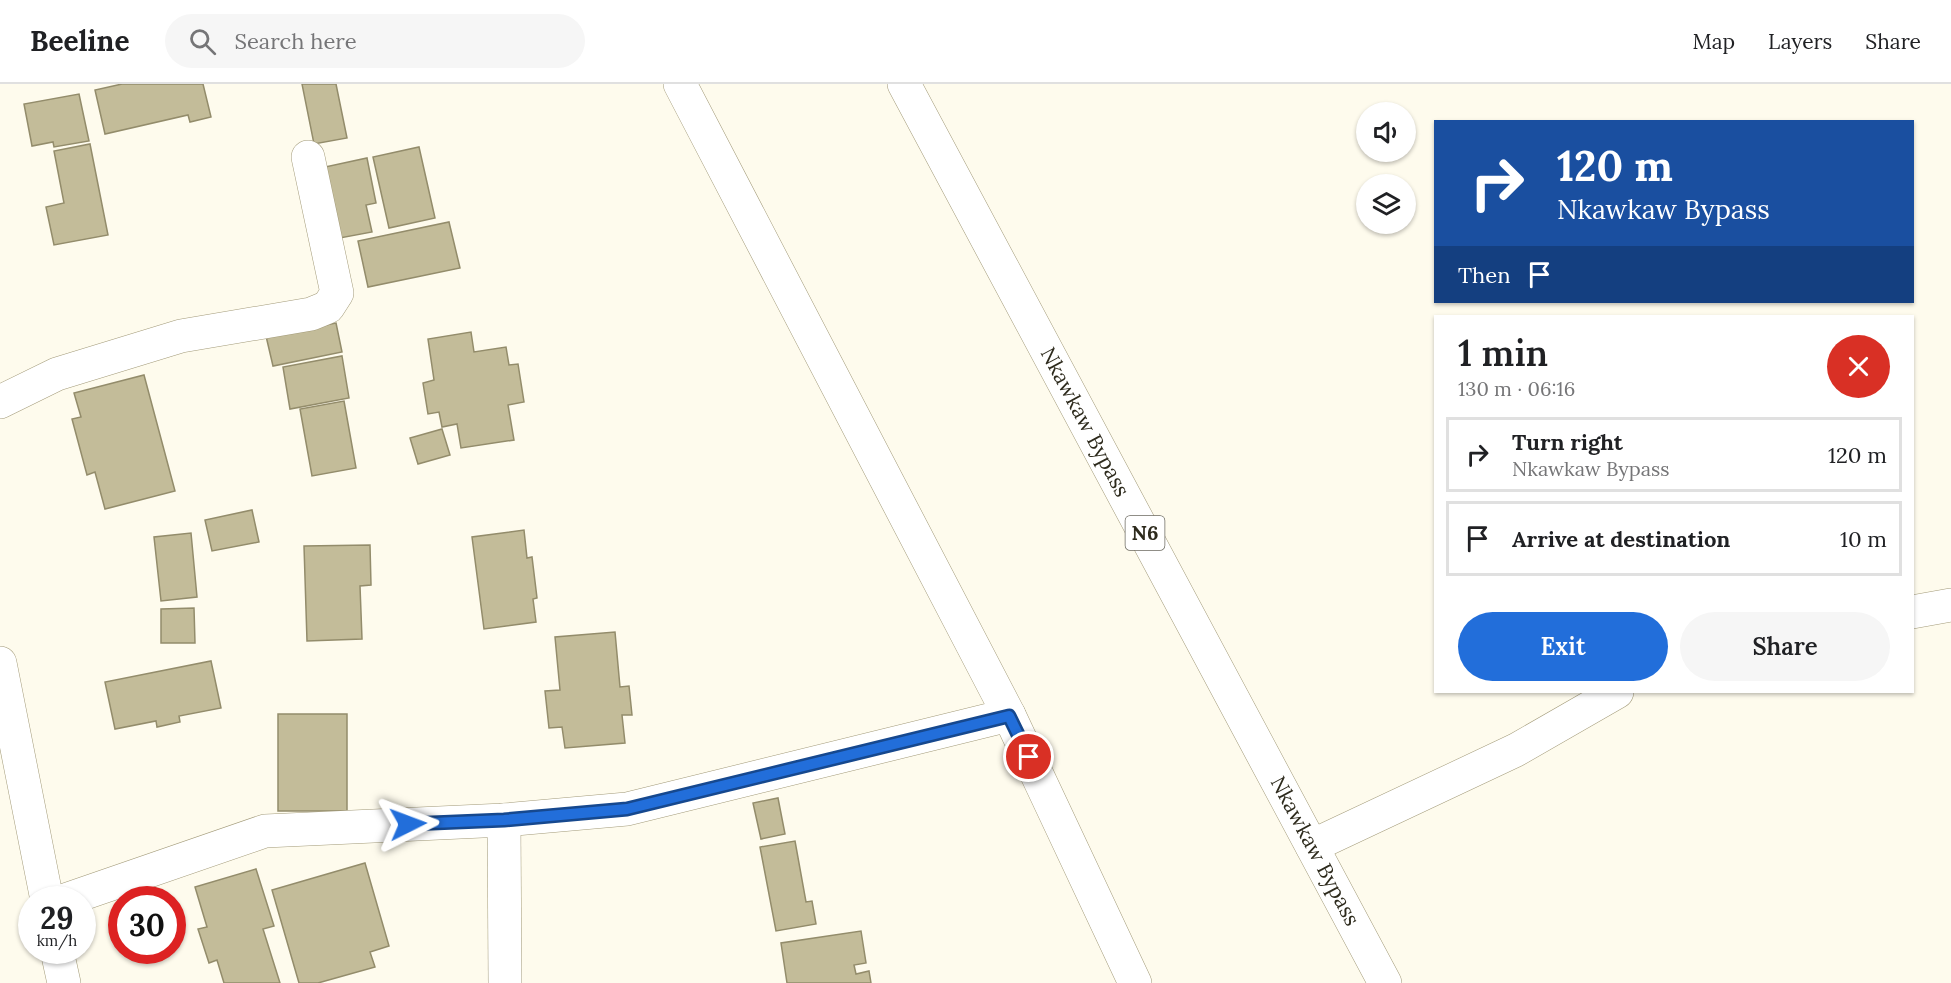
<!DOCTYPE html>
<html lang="en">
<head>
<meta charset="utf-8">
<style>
  :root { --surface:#fff; --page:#f6f6f6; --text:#202124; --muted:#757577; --line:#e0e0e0; --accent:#226eda }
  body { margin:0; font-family:Lora,serif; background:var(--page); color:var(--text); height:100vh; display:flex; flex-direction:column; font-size:22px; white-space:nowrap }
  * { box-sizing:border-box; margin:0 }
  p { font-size:20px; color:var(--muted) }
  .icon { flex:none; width:33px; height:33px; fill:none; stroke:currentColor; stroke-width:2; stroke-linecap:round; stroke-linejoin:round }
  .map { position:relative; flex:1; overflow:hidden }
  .details { position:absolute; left:1434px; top:231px; width:480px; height:378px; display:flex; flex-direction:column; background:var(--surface); border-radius:0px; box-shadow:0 2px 4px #0004 }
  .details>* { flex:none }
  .hud { position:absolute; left:1434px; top:36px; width:480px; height:183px; border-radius:0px; box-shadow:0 2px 4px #0004; background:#1a4fa0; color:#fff; overflow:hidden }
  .buttons { position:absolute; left:1356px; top:18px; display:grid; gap:12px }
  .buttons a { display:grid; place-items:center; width:60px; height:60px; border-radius:50%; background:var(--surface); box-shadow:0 2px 4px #0004; font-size:30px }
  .speed { position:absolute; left:18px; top:802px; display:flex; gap:12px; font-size:30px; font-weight:700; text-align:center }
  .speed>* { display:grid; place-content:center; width:78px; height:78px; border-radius:50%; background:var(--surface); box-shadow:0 2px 4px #0004; line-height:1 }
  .speed small { font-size:15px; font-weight:400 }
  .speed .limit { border:9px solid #d22; background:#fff; color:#111 }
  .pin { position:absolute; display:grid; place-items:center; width:51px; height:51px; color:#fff; margin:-26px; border:3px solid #fff; border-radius:50%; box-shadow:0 2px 6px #0007 }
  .me { position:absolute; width:66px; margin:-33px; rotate:87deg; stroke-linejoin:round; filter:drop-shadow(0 0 4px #0008) }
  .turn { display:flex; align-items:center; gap:21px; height:126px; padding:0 24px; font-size:27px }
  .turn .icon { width:78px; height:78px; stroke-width:2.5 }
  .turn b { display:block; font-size:42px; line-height:51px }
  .then { display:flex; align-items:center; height:57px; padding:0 24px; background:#0003; gap:12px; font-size:22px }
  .round { display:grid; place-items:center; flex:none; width:63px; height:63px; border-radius:32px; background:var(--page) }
  .headline { display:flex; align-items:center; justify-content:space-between; height:102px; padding:0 24px }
  h1 { font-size:36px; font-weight:600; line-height:45px }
  .cta { display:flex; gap:12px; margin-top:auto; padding:12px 24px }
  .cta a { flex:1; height:69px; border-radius:36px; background:var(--accent); color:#fff; font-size:24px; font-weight:600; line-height:69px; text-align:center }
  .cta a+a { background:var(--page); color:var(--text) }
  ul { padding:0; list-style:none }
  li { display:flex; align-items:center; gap:18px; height:75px; margin:0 12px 9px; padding:0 12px; border:3px solid var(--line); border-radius:0px }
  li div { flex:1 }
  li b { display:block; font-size:22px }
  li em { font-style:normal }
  header { display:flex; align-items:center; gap:36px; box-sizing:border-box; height:84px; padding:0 30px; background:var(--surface); border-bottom:2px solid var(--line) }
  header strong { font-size:28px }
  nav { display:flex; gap:33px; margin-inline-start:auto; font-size:21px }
  .search { width:420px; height:54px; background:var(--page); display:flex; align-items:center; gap:15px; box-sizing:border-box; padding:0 21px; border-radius:33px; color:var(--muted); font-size:22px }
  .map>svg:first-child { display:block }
  .building { fill:#c3bc99; stroke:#938c6b; stroke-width:1.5 }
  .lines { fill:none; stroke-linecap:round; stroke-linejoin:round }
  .street-casing { stroke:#a39b7a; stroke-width:34 }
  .highway-casing { stroke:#a39b7a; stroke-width:34 }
  .street { stroke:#fff; stroke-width:33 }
  .highway { stroke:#fff; stroke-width:33 }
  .route-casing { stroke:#16488e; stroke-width:15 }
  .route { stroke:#226eda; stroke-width:10 }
  .labels { text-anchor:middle; stroke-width:4.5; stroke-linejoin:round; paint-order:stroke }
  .shield { fill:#fff; stroke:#6c6a60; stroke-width:1.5 }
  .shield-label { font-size:20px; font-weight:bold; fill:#2d2a1c }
  .street-label { font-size:21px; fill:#2d2a1c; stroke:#fff }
</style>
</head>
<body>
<header>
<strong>Beeline</strong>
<div class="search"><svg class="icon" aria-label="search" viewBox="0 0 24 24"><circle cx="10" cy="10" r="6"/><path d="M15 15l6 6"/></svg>Search here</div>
<nav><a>Map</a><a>Layers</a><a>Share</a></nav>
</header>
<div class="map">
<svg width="1951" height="899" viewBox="0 0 1951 899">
  <rect width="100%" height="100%" fill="#fefbed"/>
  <g class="building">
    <polygon points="122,0 203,0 211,33 190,38 188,31 105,50 95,6"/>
    <polygon points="302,0 336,0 347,54 314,60"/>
    <polygon points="79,10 89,57 54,63 53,58 32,62 24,20"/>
    <polygon points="90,60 108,151 54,161 46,123 64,119 54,67"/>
    <polygon points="419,63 435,134 389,144 373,73"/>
    <polygon points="367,74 376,119 366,121 372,148 340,154 325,83"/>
    <polygon points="449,138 460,184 368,203 358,157"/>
    <polygon points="336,239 342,268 273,282 266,252"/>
    <polygon points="471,248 474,268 506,263 509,281 518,280 524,318 508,321 514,356 461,364 457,340 442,343 439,328 428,330 423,299 434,296 428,255"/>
    <polygon points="342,272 349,314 290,325 283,283"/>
    <polygon points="144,291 175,407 105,425 95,388 87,391 72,335 81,333 74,309"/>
    <polygon points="344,317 356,384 312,392 300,325"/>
    <polygon points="442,345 450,371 418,380 410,354"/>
    <polygon points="252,426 259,458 212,467 205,436"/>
    <polygon points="524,446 527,474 532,473 537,514 533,515 536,538 484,545 472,453"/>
    <polygon points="191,449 197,513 161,517 154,453"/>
    <polygon points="370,461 371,501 360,502 362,555 307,557 304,462"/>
    <polygon points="194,524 195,559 161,559 161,525"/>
    <polygon points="615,548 620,603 629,602 632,631 622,631 625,659 565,664 562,643 549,644 545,607 560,606 555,553"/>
    <polygon points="211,577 221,624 179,632 180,638 157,643 156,637 115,645 105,598"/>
    <rect x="278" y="630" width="69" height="97"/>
    <polygon points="778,714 785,750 761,755 753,719"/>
    <polygon points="795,757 806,818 812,817 816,840 776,847 760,763"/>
    <polygon points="365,779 389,862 370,868 375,883 318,899 299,899 272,806"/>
    <polygon points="256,785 274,842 263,845 280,899 224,899 217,876 209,879 198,845 207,843 195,803"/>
    <polygon points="861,847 866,879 854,881 856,890 869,887 871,899 787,899 781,859"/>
  </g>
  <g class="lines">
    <g class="street-casing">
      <g id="street">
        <polyline points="0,318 57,290 181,252 311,230 328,223 337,209 308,73"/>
        <polyline points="1912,528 1951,521"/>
        <polyline points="0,579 47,816"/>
        <polyline points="504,736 505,899"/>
        <polyline points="1312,762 1516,666 1617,608"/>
        <polyline points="65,816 265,747 504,736 627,725 1009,631"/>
        <polyline points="57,867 64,899"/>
      </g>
    </g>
    <g class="highway-casing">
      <g id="highway">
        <polyline points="680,0 1009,631 1135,899"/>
        <polyline points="904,0 1385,899"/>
      </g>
    </g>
    <use href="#street" class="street"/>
    <use href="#highway" class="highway"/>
  </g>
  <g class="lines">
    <g class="route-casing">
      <polyline id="route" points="408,740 504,736 627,725 1009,632 1029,673"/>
    </g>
    <use href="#route" class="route"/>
  </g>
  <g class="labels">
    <rect class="shield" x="1125.5" y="432" width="39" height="34" rx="4.5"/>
    <g class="shield-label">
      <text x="1145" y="456">N6</text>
    </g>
    <g class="street-label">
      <text transform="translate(1085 338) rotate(62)" y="7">Nkawkaw Bypass</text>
      <text transform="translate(1315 767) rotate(62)" y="7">Nkawkaw Bypass</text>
    </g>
  </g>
</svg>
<div class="buttons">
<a><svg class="icon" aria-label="sound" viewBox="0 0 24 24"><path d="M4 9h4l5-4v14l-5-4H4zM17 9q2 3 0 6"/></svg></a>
<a><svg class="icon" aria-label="layers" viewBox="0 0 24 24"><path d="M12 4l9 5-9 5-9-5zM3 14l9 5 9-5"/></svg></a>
</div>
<div class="speed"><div>29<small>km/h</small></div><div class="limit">30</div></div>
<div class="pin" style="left:1029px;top:673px;background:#d93025"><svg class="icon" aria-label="arrive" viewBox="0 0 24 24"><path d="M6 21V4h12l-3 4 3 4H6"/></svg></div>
<svg class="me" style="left:408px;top:740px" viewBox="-20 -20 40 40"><path d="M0-17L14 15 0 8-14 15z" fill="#226eda" stroke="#fff" stroke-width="4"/></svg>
<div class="hud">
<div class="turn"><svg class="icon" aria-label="right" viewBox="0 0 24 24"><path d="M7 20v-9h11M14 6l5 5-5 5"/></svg><div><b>120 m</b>Nkawkaw Bypass</div></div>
<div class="then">Then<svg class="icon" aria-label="arrive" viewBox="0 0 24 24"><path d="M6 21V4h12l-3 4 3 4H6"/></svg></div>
</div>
<section class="details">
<div class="headline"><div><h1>1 min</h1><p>130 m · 06:16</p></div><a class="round" style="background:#d93025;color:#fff"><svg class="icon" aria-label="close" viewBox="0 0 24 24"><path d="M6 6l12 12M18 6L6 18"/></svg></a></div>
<ul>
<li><svg class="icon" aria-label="right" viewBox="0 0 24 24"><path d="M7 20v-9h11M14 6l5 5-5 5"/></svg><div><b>Turn right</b><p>Nkawkaw Bypass</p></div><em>120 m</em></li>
<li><svg class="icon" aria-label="arrive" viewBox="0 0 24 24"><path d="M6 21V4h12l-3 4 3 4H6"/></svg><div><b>Arrive at destination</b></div><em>10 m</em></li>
</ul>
<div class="cta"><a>Exit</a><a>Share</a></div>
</section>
</div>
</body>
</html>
